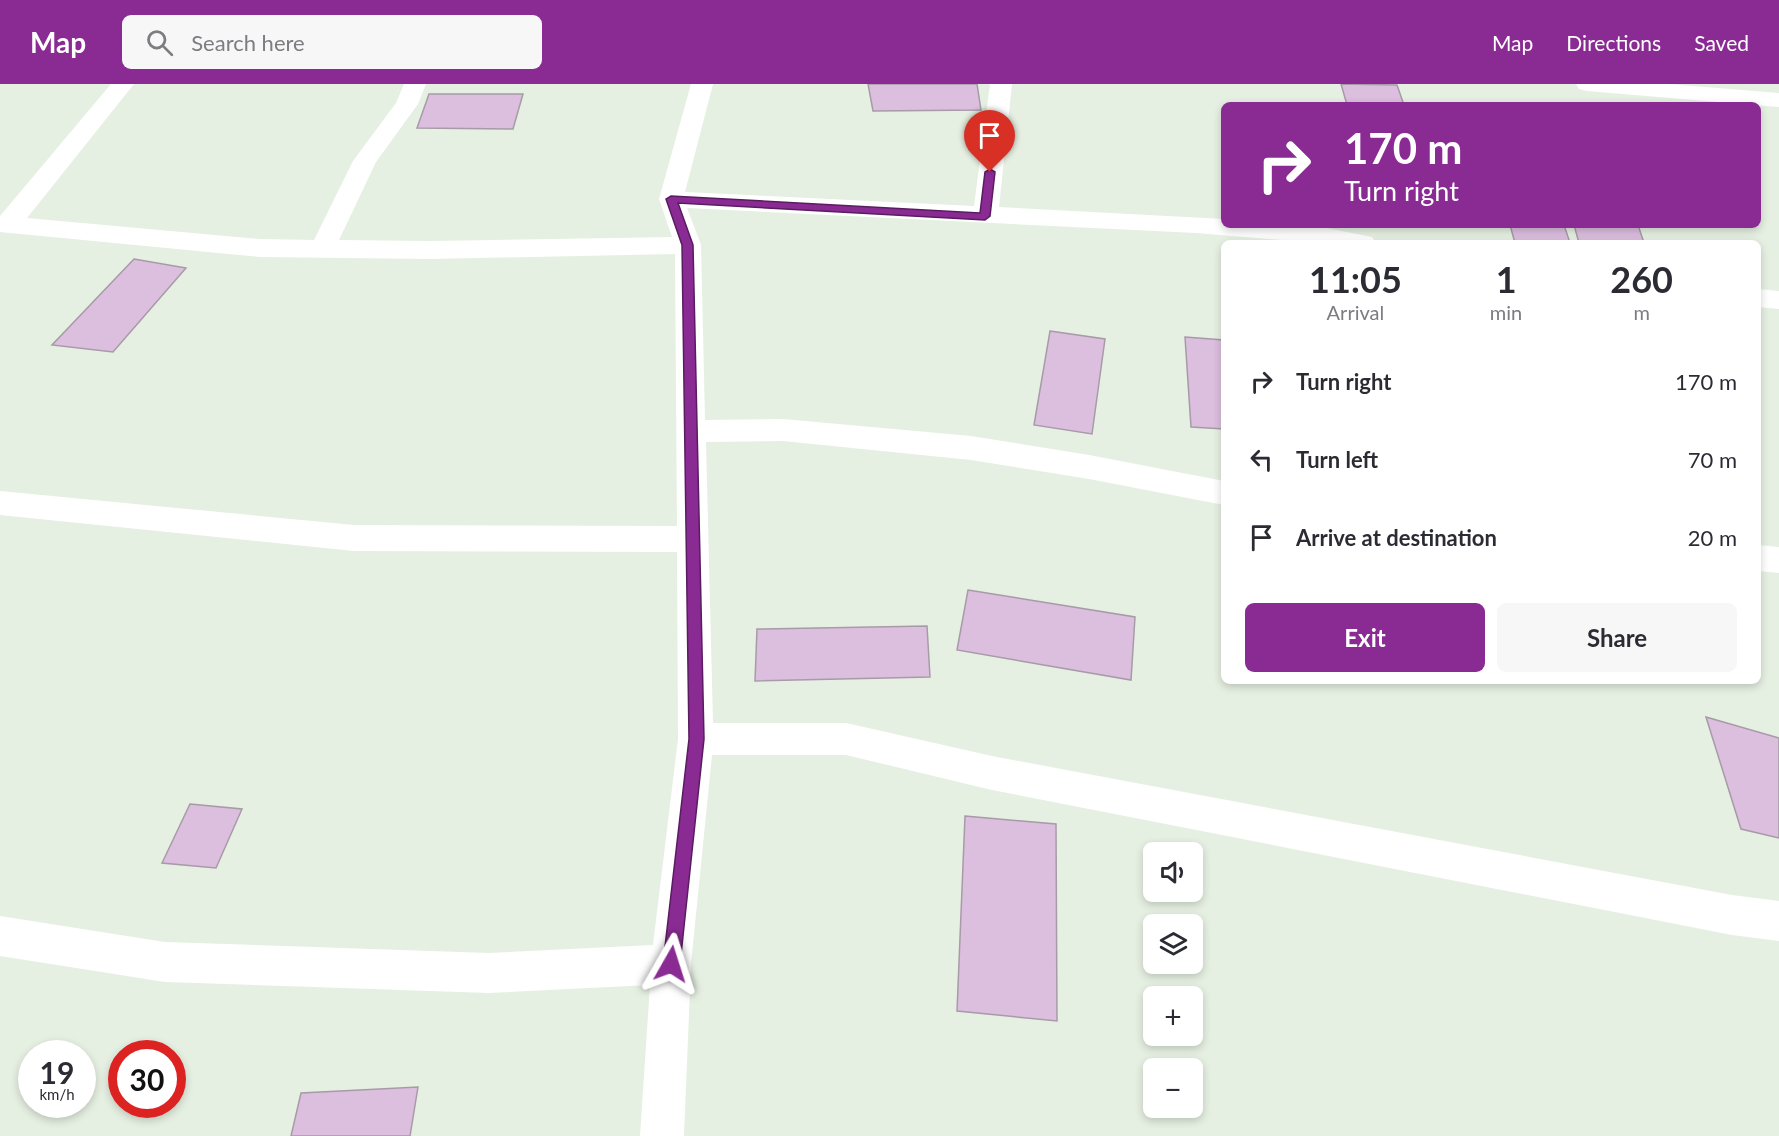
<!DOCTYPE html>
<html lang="en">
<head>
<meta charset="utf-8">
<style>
  :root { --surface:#fff; --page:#f7f7f7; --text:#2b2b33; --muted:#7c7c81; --accent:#8a2b94 }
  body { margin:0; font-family:Lato,sans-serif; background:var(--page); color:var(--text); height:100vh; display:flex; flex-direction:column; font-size:22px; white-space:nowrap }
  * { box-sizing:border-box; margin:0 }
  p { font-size:20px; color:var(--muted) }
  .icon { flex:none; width:33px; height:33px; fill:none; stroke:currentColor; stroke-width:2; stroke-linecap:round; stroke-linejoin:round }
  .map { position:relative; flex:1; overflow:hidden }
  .panel { position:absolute; left:1221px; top:156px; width:540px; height:444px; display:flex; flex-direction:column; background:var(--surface); border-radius:9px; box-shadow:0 3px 9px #0003 }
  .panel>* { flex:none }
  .banner { position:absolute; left:1221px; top:18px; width:540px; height:126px; border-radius:9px; box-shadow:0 3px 9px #0003; background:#8a2b94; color:#fff; overflow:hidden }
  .buttons { position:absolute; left:1143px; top:758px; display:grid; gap:12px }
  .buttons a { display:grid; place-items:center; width:60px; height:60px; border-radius:9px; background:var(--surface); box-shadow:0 3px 9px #0003; font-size:30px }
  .speed { position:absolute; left:18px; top:956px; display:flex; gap:12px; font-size:30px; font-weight:700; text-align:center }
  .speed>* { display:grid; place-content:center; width:78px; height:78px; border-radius:50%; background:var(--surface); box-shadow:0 3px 9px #0003; line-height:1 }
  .speed small { font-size:15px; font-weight:400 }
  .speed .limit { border:9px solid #d22; background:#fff; color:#111 }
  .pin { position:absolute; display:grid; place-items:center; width:51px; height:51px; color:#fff; margin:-62px -26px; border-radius:50% 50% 50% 0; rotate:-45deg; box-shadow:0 0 6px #0007 }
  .pin .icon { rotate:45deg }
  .me { position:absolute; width:66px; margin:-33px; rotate:6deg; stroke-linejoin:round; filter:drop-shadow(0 0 4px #0008) }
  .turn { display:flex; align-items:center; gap:21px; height:126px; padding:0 24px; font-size:27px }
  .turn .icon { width:78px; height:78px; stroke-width:2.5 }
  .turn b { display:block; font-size:42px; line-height:51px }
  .eta { display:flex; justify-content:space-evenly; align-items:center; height:102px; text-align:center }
  .eta b { font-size:36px; font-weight:700; line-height:42px }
  .primary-button { display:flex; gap:12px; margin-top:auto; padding:12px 24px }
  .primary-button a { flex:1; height:69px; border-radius:9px; background:var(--accent); color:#fff; font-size:24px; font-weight:700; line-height:69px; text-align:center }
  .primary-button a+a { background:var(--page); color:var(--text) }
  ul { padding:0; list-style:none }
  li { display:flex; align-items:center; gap:18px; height:78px; padding:0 24px }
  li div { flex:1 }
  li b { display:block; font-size:22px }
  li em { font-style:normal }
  header { display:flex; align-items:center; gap:36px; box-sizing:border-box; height:84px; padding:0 30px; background:var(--accent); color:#fff }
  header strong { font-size:28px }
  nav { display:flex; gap:33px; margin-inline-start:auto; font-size:21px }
  .search { width:420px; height:54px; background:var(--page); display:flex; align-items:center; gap:15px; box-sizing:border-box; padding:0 21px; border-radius:9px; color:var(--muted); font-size:22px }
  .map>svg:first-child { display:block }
  .building { fill:#dcbedf; stroke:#a79ba7; stroke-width:1.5 }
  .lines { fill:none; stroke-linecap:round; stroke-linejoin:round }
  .minor { fill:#fff; fill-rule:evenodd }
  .route { fill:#8a2b94; stroke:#5a1c60; stroke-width:1.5 }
</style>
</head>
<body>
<header>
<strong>Map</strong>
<div class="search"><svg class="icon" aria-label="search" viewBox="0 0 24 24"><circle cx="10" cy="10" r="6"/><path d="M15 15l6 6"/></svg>Search here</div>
<nav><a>Map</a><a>Directions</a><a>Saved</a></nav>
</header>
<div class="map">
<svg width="1779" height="1052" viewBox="0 0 1779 1052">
  <rect width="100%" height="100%" fill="#e6f0e2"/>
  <g class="building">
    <polygon points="868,0 977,0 981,26 873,27"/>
    <polygon points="1341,0 1397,1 1404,21 1347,21"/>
    <polygon points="429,10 523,10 513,45 417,44"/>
    <polygon points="1510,141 1564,141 1570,159 1515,159"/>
    <polygon points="1574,141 1638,141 1644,159 1579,159"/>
    <polygon points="134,175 186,184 113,268 52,261"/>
    <polygon points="1050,247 1105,255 1092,350 1034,341"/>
    <polygon points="1185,253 1224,256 1224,345 1191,343"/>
    <polygon points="968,506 1135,533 1131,596 957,566"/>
    <polygon points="927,542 930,593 755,597 757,545"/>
    <polygon points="1706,633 1779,654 1779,754 1741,745"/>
    <polygon points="190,720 242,725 216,784 162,779"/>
    <polygon points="965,732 1056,740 1057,937 957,927"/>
    <polygon points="418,1003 410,1052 291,1052 301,1009"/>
  </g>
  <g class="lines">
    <g class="minor">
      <polygon points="111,0 134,0 27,134 260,155 314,156 353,77 396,19 404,0 426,0 418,20 376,78 339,156 430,157 672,153 659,115 691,0 713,0 685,108 974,122 990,0 1012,0 999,123 1224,135 1224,141 1311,141 1372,153 1376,159 1317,159 1196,149 687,124 701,161 705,336 783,335 971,352 1089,371 1224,397 1224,421 1089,395 971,376 783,357 706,358 713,639 846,639 992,672 1732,811 1779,817 1779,857 1732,851 992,706 846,671 712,671 691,880 684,1052 640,1052 650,901 489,909 165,898 0,872 0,832 165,858 489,869 653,861 678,655 677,468 354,467 0,431 0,407 354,441 677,442 675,170 430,175 260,173 0,148 0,132"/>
      <polygon points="1576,0 1668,0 1779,9 1779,23 1587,7 1579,5"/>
      <polygon points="1758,205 1779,207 1779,225 1758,223"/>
      <polygon points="1758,461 1779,463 1779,489 1758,487"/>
    </g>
  </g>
  <polygon class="route" points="990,85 995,88 990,132 985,136 678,119 693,161 704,655 680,880 677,886 671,888 665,886 663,880 689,655 682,161 666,115 671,112 980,129 985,88"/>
</svg>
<div class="buttons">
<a><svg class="icon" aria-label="sound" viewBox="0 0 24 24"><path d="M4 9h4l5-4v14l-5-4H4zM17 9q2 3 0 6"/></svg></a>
<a><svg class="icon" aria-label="layers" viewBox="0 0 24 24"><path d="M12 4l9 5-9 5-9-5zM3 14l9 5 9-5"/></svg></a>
<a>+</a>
<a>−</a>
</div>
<div class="speed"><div>19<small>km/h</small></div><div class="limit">30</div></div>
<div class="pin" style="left:990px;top:88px;background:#d93025"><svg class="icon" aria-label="arrive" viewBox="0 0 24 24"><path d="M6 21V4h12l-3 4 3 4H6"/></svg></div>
<svg class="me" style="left:671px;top:880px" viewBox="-20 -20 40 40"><path d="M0-17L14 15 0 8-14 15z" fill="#8a2b94" stroke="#fff" stroke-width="4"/></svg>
<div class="banner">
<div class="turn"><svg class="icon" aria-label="right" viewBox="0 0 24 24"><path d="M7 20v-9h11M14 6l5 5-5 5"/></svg><div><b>170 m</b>Turn right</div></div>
</div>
<section class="panel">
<div class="eta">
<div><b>11:05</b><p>Arrival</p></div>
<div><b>1</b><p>min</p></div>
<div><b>260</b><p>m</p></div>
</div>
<ul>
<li><svg class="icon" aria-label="right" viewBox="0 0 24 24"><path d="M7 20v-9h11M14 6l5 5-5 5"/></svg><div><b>Turn right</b></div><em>170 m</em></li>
<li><svg class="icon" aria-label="left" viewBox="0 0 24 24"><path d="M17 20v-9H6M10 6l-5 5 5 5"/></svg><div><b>Turn left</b></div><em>70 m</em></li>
<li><svg class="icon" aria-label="arrive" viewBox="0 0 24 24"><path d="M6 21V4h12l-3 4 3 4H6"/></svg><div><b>Arrive at destination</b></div><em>20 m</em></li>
</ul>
<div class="primary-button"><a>Exit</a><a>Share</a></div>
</section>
</div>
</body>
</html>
